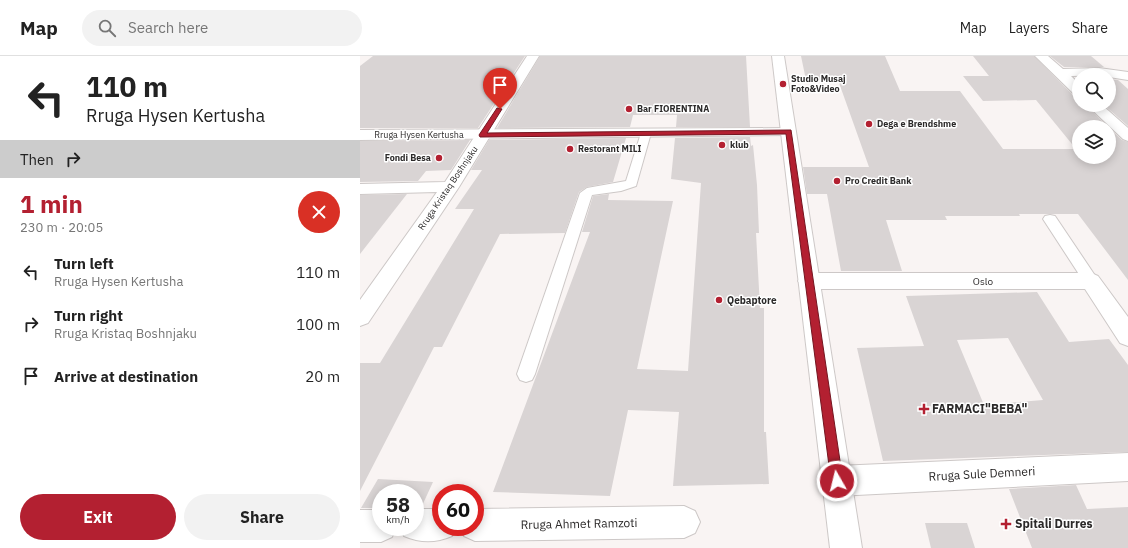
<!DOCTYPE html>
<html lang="en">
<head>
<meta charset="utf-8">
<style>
  :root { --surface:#fff; --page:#f2f2f2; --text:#222; --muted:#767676; --line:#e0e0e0; --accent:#b32031 }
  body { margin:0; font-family:"IBM Plex Sans",sans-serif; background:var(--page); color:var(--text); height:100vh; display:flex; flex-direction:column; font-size:15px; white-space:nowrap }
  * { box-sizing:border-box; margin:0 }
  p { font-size:13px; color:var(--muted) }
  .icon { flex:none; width:22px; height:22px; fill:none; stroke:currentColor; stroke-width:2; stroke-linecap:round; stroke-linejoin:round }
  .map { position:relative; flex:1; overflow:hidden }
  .sheet { display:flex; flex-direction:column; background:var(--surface); width:360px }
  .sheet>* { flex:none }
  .banner { background:#fff; color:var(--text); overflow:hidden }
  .controls { position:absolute; left:712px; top:12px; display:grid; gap:8px }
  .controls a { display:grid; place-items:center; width:44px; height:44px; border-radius:50%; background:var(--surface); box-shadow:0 2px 10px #0003; font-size:20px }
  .speed { position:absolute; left:12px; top:428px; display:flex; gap:8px; font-size:20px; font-weight:700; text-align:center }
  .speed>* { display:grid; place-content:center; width:52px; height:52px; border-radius:50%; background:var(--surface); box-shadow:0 2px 10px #0003; line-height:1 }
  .speed small { font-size:10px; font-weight:400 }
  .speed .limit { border:6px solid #d22; background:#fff; color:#111 }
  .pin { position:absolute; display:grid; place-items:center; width:34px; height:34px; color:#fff; margin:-41px -17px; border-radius:50% 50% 50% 0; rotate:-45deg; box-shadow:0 0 4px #0007 }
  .pin .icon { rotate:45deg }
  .me { position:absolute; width:44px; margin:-22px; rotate:352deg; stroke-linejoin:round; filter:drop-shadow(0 0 3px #0008) }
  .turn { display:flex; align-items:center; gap:14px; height:84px; padding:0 20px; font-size:18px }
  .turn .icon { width:52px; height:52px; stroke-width:2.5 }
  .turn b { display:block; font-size:28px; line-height:34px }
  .then { display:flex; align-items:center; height:38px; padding:0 20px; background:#0003; gap:8px; font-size:15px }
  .round { display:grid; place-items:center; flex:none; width:42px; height:42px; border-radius:21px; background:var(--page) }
  .head { display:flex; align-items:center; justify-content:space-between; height:68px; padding:0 20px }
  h1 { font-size:24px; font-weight:800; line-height:30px; color:var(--accent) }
  .button { display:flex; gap:8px; margin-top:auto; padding:8px 20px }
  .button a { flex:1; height:46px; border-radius:24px; background:var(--accent); color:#fff; font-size:16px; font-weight:800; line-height:46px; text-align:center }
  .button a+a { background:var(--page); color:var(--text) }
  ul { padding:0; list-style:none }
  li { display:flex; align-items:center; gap:12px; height:52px; padding:0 20px }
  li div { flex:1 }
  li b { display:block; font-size:15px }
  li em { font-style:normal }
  header { display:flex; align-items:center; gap:24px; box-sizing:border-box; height:56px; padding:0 20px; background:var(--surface); border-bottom:1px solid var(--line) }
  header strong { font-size:19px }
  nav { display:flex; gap:22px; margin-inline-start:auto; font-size:14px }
  .search { width:280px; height:36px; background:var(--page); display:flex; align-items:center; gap:10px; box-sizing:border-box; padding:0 14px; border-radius:22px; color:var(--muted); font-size:15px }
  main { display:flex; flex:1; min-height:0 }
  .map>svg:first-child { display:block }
  .building { fill:#d9d4d4; fill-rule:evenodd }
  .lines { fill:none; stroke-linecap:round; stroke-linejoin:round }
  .lane-casing { stroke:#cdc8c7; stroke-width:2 }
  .street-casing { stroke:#cdc8c7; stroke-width:2 }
  .secondary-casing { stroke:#cdc8c7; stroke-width:2 }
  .primary-casing { stroke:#cdc8c7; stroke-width:2 }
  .lane { fill:#fff; fill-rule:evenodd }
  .street { fill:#fff; fill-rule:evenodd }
  .secondary { fill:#fff; fill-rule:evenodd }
  .primary { fill:#fff; fill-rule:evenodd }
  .route { fill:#b32031; stroke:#741520 }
  .poi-dot { fill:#b32031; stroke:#fff; stroke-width:1.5 }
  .labels { text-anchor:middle; stroke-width:3; stroke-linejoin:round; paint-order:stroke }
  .far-poi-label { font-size:9px; font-weight:bold; fill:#2c2a2a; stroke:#fff; text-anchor:start }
  .far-street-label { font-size:9px; fill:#2c2a2a; stroke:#fff }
  .street-label { font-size:10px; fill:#2c2a2a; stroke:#fff }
  .poi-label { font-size:10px; font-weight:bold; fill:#2c2a2a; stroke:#fff; text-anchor:start }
  .near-poi-label { font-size:12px; font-weight:bold; fill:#2c2a2a; stroke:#fff; text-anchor:start }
  .near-street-label { font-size:12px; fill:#2c2a2a; stroke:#fff }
</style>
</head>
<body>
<header>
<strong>Map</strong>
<div class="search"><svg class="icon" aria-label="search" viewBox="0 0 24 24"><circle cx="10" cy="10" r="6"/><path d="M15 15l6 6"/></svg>Search here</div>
<nav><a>Map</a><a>Layers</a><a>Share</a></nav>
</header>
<main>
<section class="sheet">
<div class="banner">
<div class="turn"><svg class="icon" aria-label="left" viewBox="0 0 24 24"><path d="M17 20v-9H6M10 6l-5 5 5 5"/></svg><div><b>110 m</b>Rruga Hysen Kertusha</div></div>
<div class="then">Then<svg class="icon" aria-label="right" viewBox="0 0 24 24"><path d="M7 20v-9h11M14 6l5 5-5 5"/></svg></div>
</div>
<div class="head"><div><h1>1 min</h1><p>230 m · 20:05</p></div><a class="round" style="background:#d93025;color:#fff"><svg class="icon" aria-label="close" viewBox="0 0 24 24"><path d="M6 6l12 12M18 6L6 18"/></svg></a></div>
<ul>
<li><svg class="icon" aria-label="left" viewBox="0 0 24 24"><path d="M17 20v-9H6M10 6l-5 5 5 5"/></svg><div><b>Turn left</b><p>Rruga Hysen Kertusha</p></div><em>110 m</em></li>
<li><svg class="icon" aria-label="right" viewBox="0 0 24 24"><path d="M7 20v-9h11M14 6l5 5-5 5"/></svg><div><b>Turn right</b><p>Rruga Kristaq Boshnjaku</p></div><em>100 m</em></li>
<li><svg class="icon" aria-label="arrive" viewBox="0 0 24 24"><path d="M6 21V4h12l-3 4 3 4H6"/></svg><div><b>Arrive at destination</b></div><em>20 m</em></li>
</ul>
<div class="button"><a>Exit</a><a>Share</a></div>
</section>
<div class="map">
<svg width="768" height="492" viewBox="0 0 768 492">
  <rect width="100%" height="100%" fill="#f9f4f3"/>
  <g class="building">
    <polygon points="13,0 165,0 118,72 0,72 0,10"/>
    <polygon points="180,0 386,0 390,71 316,71 317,59 273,59 270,71 137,72"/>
    <polygon points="441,0 525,0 540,35 600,35 643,93 716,93 676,44 623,45 603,20 629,20 613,0 674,0 713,39 719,40 719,49 726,49 748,71 719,71 719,101 749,101 749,72 762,84 768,86 768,224 718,158 659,158 660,160 585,160 587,164 526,164 542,215 481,215 467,138 447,138 443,111 509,111 478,24 446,24"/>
    <polygon points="690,0 731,0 744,11 704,11"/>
    <polygon points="749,23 758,24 768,33 768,70 744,49 749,49"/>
    <polygon points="390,81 391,90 393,89 397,129 399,177 396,177 400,252 404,252 404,376 406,376 409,428 313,430 319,356 268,354 250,440 133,436 230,176 222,176 233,140 249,138 248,144 313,145 277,313 328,315 341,127 311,123 315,82"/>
    <polygon points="266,82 253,126 227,131 219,136 205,177 140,178 82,291 74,291 0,435 0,307 20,307 114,153 95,153 122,114 111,114 129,84"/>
    <polygon points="110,84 91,114 66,115 58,125 0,126 0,85"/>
    <polygon points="47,138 0,198 0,139"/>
    <path d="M677 236 709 286 749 283 768 309V396L523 405 497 292 564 290 546 240ZM648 282 683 344 624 349 597 284Z"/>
    <polygon points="18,423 73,426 61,452 55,452 55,437 21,437 21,452 1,452"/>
    <polygon points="716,429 727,453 768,451 768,492 672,492 649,433"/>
    <polygon points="565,467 607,467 615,492 571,492"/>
  </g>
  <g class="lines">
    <g class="lane-casing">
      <g id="lane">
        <polygon points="286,74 291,77 276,130 261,135 232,139 175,318 172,324 166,326 160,324 157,318 220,137 227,132 266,125 281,77"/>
        <polygon points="690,159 695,160 736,221 739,225 736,229 731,231 726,229 683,163 685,160"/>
      </g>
    </g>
    <g class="street-casing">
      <g id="street">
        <polygon points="167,0 179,0 99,131 8,267 0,270 0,244 77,136 0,138 0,128 85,126"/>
        <polygon points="675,0 688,0 703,13 739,12 768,16 768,24 749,21 749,19 711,20 719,28 719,39 714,38"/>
        <polygon points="727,49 742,49 768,72 768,85 763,83"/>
        <polygon points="449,217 731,217 738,220 768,261 768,290 760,287 725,233 449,233 442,230 438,225 442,220"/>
        <polygon points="768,397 768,425 477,440 467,435 462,425 467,415 477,410"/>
        <polygon points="324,450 335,455 340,466 335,477 324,482 115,485 104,480 100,471 115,471 115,453"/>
        <path d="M55 453H81V471H96L92 480C76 487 60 487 44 480L40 471H55Z"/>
        <polygon points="0,454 21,454 21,471 36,471 32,481 21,486 0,486"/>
      </g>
    </g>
    <g class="secondary-casing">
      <polygon id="secondary" points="429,72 434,73 436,76 434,79 0,84 0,74"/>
    </g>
    <g class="primary-casing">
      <polygon id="primary" points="412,0 424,0 502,492 470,492"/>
    </g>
    <use href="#lane" class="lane"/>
    <use href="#street" class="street"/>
    <use href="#secondary" class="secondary"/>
    <use href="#primary" class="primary"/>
  </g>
  <polygon class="route" points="137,52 142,53 127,77 431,74 483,425 481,429 477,431 472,429 471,425 426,78 120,81 119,79"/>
  <g class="poi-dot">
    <circle cx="423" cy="28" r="4"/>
    <circle cx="269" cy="53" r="4"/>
    <circle cx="509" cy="68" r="4"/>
    <circle cx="362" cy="89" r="4"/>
    <circle cx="210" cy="93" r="4"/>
    <circle cx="79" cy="102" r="4"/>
    <circle cx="477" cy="125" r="4"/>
    <circle cx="359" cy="244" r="4"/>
    <path d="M562 347h4v4h4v4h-4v4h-4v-4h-4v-4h4z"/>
    <path d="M644 462h4v4h4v4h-4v4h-4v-4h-4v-4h4z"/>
  </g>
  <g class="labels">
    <g class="far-poi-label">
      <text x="431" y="26">Studio Musaj<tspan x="431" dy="10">Foto&amp;Video</tspan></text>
      <text x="277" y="56">Bar FIORENTINA</text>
      <text x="517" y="71">Dega e Brendshme</text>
      <text x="370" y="92">klub</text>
      <text x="218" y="96">Restorant MILI</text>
      <text x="71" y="105" text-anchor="end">Fondi Besa</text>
      <text x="485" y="128">Pro Credit Bank</text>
    </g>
    <g class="far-street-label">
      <text x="59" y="82">Rruga Hysen Kertusha</text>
      <text transform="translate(88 132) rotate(-56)" y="3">Rruga Kristaq Boshnjaku</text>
    </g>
    <g class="street-label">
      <text x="623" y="229">Oslo</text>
    </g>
    <g class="poi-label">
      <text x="367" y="248">Qebaptore</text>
    </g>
    <g class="near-poi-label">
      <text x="572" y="357">FARMACI"BEBA"</text>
      <text x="655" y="472">Spitali Durres</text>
    </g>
    <g class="near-street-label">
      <text transform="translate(622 418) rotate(-3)" y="4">Rruga Sule Demneri</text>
      <text transform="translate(219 468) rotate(-1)" y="4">Rruga Ahmet Ramzoti</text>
    </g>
  </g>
</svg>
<div class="controls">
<a><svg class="icon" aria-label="search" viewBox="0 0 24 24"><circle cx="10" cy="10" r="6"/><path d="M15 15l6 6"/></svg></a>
<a><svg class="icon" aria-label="layers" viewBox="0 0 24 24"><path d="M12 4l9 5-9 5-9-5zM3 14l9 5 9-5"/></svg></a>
</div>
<div class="speed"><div>58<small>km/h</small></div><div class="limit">60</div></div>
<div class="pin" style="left:140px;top:53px;background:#d93025"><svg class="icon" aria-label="arrive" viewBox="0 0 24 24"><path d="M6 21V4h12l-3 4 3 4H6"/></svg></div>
<svg class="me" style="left:477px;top:425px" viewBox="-20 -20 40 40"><circle r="17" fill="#b32031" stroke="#fff" stroke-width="3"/><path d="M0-11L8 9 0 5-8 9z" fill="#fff"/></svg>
</div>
</main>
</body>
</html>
